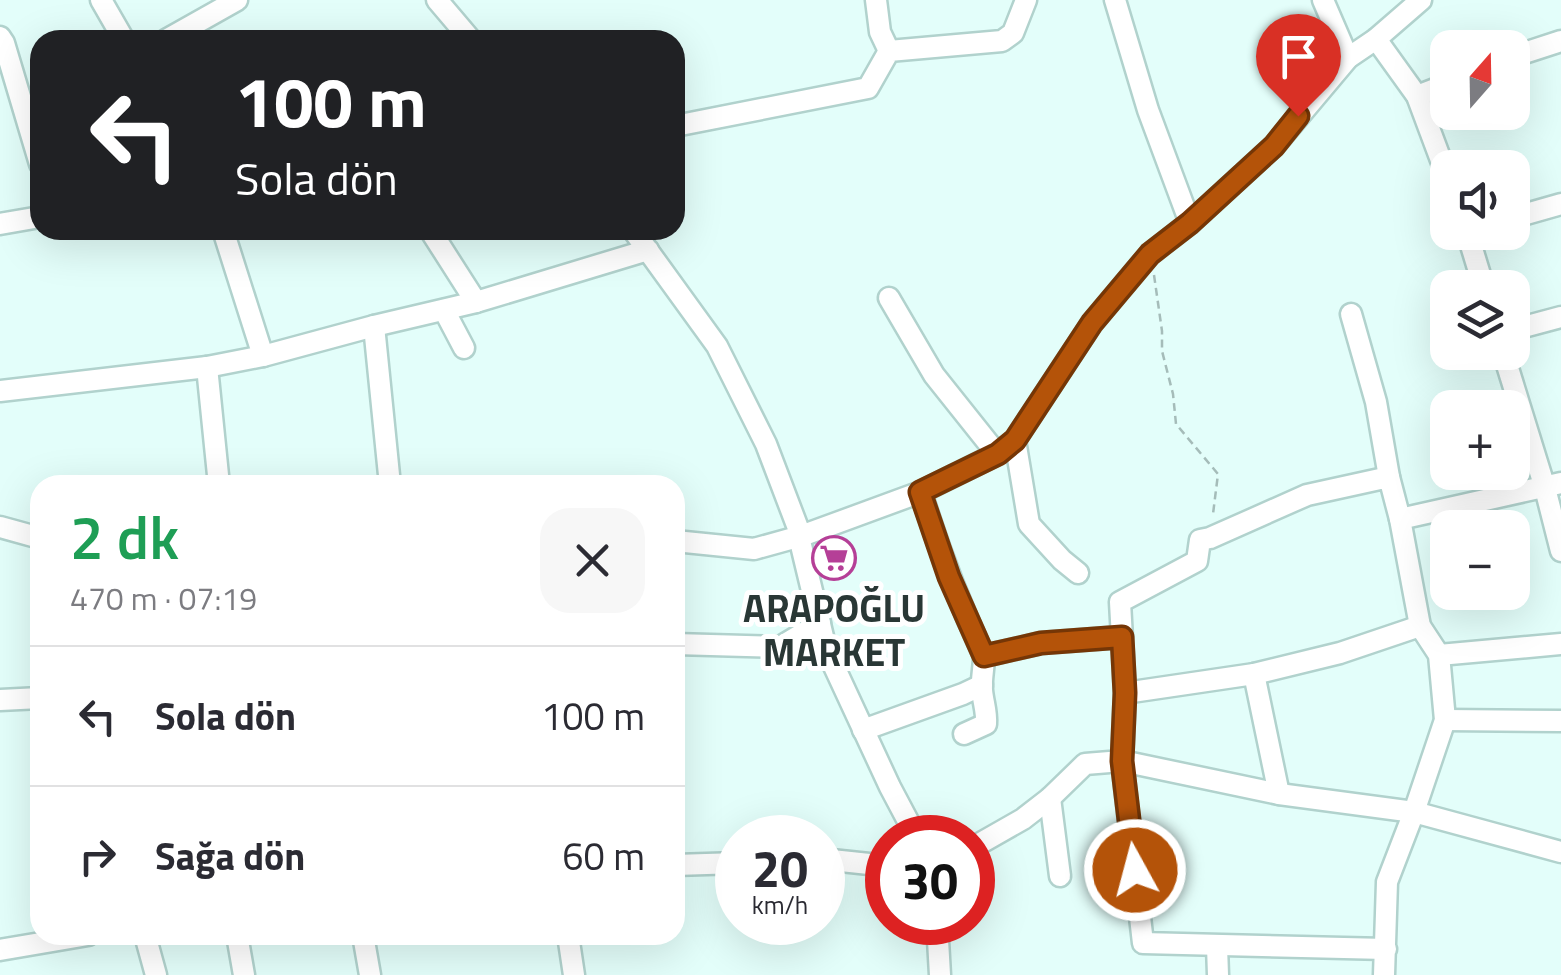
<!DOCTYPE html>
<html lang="tr">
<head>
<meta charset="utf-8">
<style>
  :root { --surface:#fff; --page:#f7f7f7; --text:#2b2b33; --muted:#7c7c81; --line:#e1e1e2 }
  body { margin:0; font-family:"Titillium Web",sans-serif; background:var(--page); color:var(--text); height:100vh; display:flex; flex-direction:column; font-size:38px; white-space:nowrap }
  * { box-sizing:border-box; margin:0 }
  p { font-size:32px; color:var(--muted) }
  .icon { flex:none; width:55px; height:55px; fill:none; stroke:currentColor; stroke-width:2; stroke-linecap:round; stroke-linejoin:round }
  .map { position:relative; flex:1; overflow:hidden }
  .sheet { position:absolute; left:30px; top:475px; width:655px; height:470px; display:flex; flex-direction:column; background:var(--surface); border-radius:30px; box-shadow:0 10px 40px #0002 }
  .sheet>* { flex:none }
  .banner { position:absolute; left:30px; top:30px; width:655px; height:210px; border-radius:30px; box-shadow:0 10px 40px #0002; background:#202124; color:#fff; overflow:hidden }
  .needle { width:65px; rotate:20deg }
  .buttons { position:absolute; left:1430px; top:30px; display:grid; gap:20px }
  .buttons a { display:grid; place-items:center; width:100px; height:100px; border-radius:20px; background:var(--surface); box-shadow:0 10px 40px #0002; font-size:50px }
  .speed { position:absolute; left:715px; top:815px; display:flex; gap:20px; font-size:50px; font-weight:700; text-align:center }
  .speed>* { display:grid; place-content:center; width:130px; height:130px; border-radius:50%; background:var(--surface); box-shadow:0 10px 40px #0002; line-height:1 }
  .speed small { font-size:25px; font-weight:400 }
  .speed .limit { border:15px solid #d22; background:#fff; color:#111 }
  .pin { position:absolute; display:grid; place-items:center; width:85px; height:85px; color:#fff; margin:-102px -42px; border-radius:50% 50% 50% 0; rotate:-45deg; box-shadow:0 0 10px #0007 }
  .pin .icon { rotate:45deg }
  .me { position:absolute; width:110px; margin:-55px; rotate:353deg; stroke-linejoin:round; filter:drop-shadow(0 0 8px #0008) }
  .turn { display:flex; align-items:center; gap:35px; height:210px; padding:0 40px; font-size:45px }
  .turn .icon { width:130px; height:130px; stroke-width:2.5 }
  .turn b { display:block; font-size:70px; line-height:85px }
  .round { display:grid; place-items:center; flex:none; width:105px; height:105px; border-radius:30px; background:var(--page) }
  .summary { display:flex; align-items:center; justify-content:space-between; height:170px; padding:0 40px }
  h1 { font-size:60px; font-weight:600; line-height:75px; color:#1e9e55 }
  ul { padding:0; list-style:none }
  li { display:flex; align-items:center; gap:30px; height:140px; padding:0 40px; border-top:2px solid var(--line) }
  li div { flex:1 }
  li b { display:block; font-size:38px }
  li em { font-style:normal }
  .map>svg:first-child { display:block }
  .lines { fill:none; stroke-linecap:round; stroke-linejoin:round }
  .minor-casing { stroke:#b1d2cd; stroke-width:25 }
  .path { stroke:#a5bcb9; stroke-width:2.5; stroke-dasharray:8 5; stroke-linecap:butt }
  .minor { stroke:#fff; stroke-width:20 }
  .route-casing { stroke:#753606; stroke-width:25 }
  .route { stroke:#b45309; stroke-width:18 }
  .labels { text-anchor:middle; stroke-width:10; stroke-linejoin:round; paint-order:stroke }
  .poi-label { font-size:38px; font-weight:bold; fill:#293735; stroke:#fff }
</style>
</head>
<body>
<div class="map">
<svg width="1561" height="975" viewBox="0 0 1561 975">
  <rect width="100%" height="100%" fill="#e3fefa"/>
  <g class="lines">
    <g class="minor-casing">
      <g id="minor">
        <polyline points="101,0 124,40"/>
        <polyline points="437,0 471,40"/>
        <polyline points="876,0 880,32 889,51"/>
        <polyline points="1115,0 1148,110 1190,223"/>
        <polyline points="1323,0 1348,58"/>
        <polyline points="0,37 4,43 40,164"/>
        <polyline points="1376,39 1417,96 1448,179"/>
        <polyline points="166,40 237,0"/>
        <polyline points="1512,57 1561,41"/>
        <polyline points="1417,96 1448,84"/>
        <polyline points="675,126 868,88 889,51 1002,41 1013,33 1026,0"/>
        <polyline points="1512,218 1561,204"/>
        <polyline points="0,224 40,217"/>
        <polyline points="223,230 263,356"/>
        <polyline points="430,230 476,302"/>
        <polyline points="633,230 717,346 766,444 801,536 800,541 826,649 890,787 917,838"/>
        <polyline points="1467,232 1484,288"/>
        <polyline points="889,298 934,375 997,454"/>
        <polyline points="444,310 464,348"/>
        <polyline points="1351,314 1376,402 1389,477"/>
        <polyline points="374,326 390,485"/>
        <polyline points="1512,330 1561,317"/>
        <polyline points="1503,352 1545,488 1561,551"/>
        <polyline points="207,367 219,485"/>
        <polyline points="0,391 207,367 263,356 374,326 476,302 648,250"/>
        <polyline points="1015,440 1029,524 1062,560 1078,573"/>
        <path d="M921 492C938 548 959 602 984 656L1041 643 1122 637"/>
        <polyline points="1400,519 1561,483"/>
        <polyline points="0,527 40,538"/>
        <polyline points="675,541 754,549 801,536 921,492 997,454 1015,440 1092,323 1150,254 1190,223 1274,146 1348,58 1376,39 1421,0"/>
        <polyline points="675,644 780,647 820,623"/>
        <polyline points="1439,655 1561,644"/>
        <polyline points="1254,674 1279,794"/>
        <polyline points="1125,693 1254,674 1340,653 1420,626"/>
        <polyline points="0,700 40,698"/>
        <polyline points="1445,720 1561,721"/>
        <polyline points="863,730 963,694 982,685"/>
        <path d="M964 734 986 724C987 712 983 702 982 690 981 679 984 668 984 656"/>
        <polyline points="1050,798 1060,876"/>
        <polyline points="972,848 1023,819 1050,798 1085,764 1122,761 1279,794 1414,812 1561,852"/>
        <polyline points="822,859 888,866"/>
        <polyline points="675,865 738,863"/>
        <polyline points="937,922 940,975"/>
        <polyline points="145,935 156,975"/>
        <polyline points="237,935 244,975"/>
        <polyline points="363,935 370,975"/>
        <polyline points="568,935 574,975"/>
        <polyline points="1217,946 1218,975"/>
        <polyline points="0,950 88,935"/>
        <polyline points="1384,975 1387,882 1414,812 1445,720 1439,655 1420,626 1400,519 1389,477 1307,495 1210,538 1200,540 1197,561 1120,602 1125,693 1122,761 1143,943 1386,949"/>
      </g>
    </g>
    <polyline class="path" points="1154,275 1162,331 1162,351 1173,394 1176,424 1218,474 1213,514"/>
    <use href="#minor" class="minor"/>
  </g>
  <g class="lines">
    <g class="route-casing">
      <polyline id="route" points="1135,870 1122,761 1125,693 1122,637 1041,643 984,656 949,577 920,492 998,454 1015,440 1092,323 1150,254 1190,223 1274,146 1298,116"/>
    </g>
    <use href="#route" class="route"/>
  </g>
  <defs>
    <g id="supermarket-ring" transform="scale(2.25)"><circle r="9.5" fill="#fff" stroke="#b53f97" stroke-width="1.5"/><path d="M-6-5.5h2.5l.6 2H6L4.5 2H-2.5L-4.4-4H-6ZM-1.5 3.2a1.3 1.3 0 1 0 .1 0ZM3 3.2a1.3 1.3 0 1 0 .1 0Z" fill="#b53f97"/></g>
  </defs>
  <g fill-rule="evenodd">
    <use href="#supermarket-ring" x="834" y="558"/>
  </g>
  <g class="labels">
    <g class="poi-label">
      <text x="834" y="622">ARAPOĞLU<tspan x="834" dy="44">MARKET</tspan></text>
    </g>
  </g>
</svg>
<div class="buttons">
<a><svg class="needle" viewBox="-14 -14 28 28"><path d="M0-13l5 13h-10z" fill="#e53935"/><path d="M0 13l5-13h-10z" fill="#7c7c81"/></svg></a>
<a><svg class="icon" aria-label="sound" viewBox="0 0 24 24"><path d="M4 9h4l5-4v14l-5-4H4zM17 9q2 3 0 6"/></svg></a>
<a><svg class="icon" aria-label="layers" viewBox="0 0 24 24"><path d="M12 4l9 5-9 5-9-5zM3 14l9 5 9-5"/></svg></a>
<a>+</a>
<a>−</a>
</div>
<div class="speed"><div>20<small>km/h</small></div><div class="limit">30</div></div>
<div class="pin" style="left:1298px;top:116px;background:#d93025"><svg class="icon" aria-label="arrive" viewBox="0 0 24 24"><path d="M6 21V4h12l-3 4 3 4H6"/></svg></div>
<svg class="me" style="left:1135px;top:870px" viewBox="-20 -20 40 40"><circle r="17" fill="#b45309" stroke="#fff" stroke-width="3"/><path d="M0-11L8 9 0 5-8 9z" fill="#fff"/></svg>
<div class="banner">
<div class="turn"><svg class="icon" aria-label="left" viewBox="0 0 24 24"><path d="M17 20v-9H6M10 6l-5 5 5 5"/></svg><div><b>100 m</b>Sola dön</div></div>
</div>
<section class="sheet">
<div class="summary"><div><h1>2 dk</h1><p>470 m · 07:19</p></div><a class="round"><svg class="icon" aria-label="close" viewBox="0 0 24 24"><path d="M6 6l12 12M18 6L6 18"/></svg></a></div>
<ul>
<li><svg class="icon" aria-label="left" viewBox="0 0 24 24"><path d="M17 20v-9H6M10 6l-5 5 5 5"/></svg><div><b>Sola dön</b></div><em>100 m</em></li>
<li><svg class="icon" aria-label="right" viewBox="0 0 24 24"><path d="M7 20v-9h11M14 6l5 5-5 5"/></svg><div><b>Sağa dön</b></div><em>60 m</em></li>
</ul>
</section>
</div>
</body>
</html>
